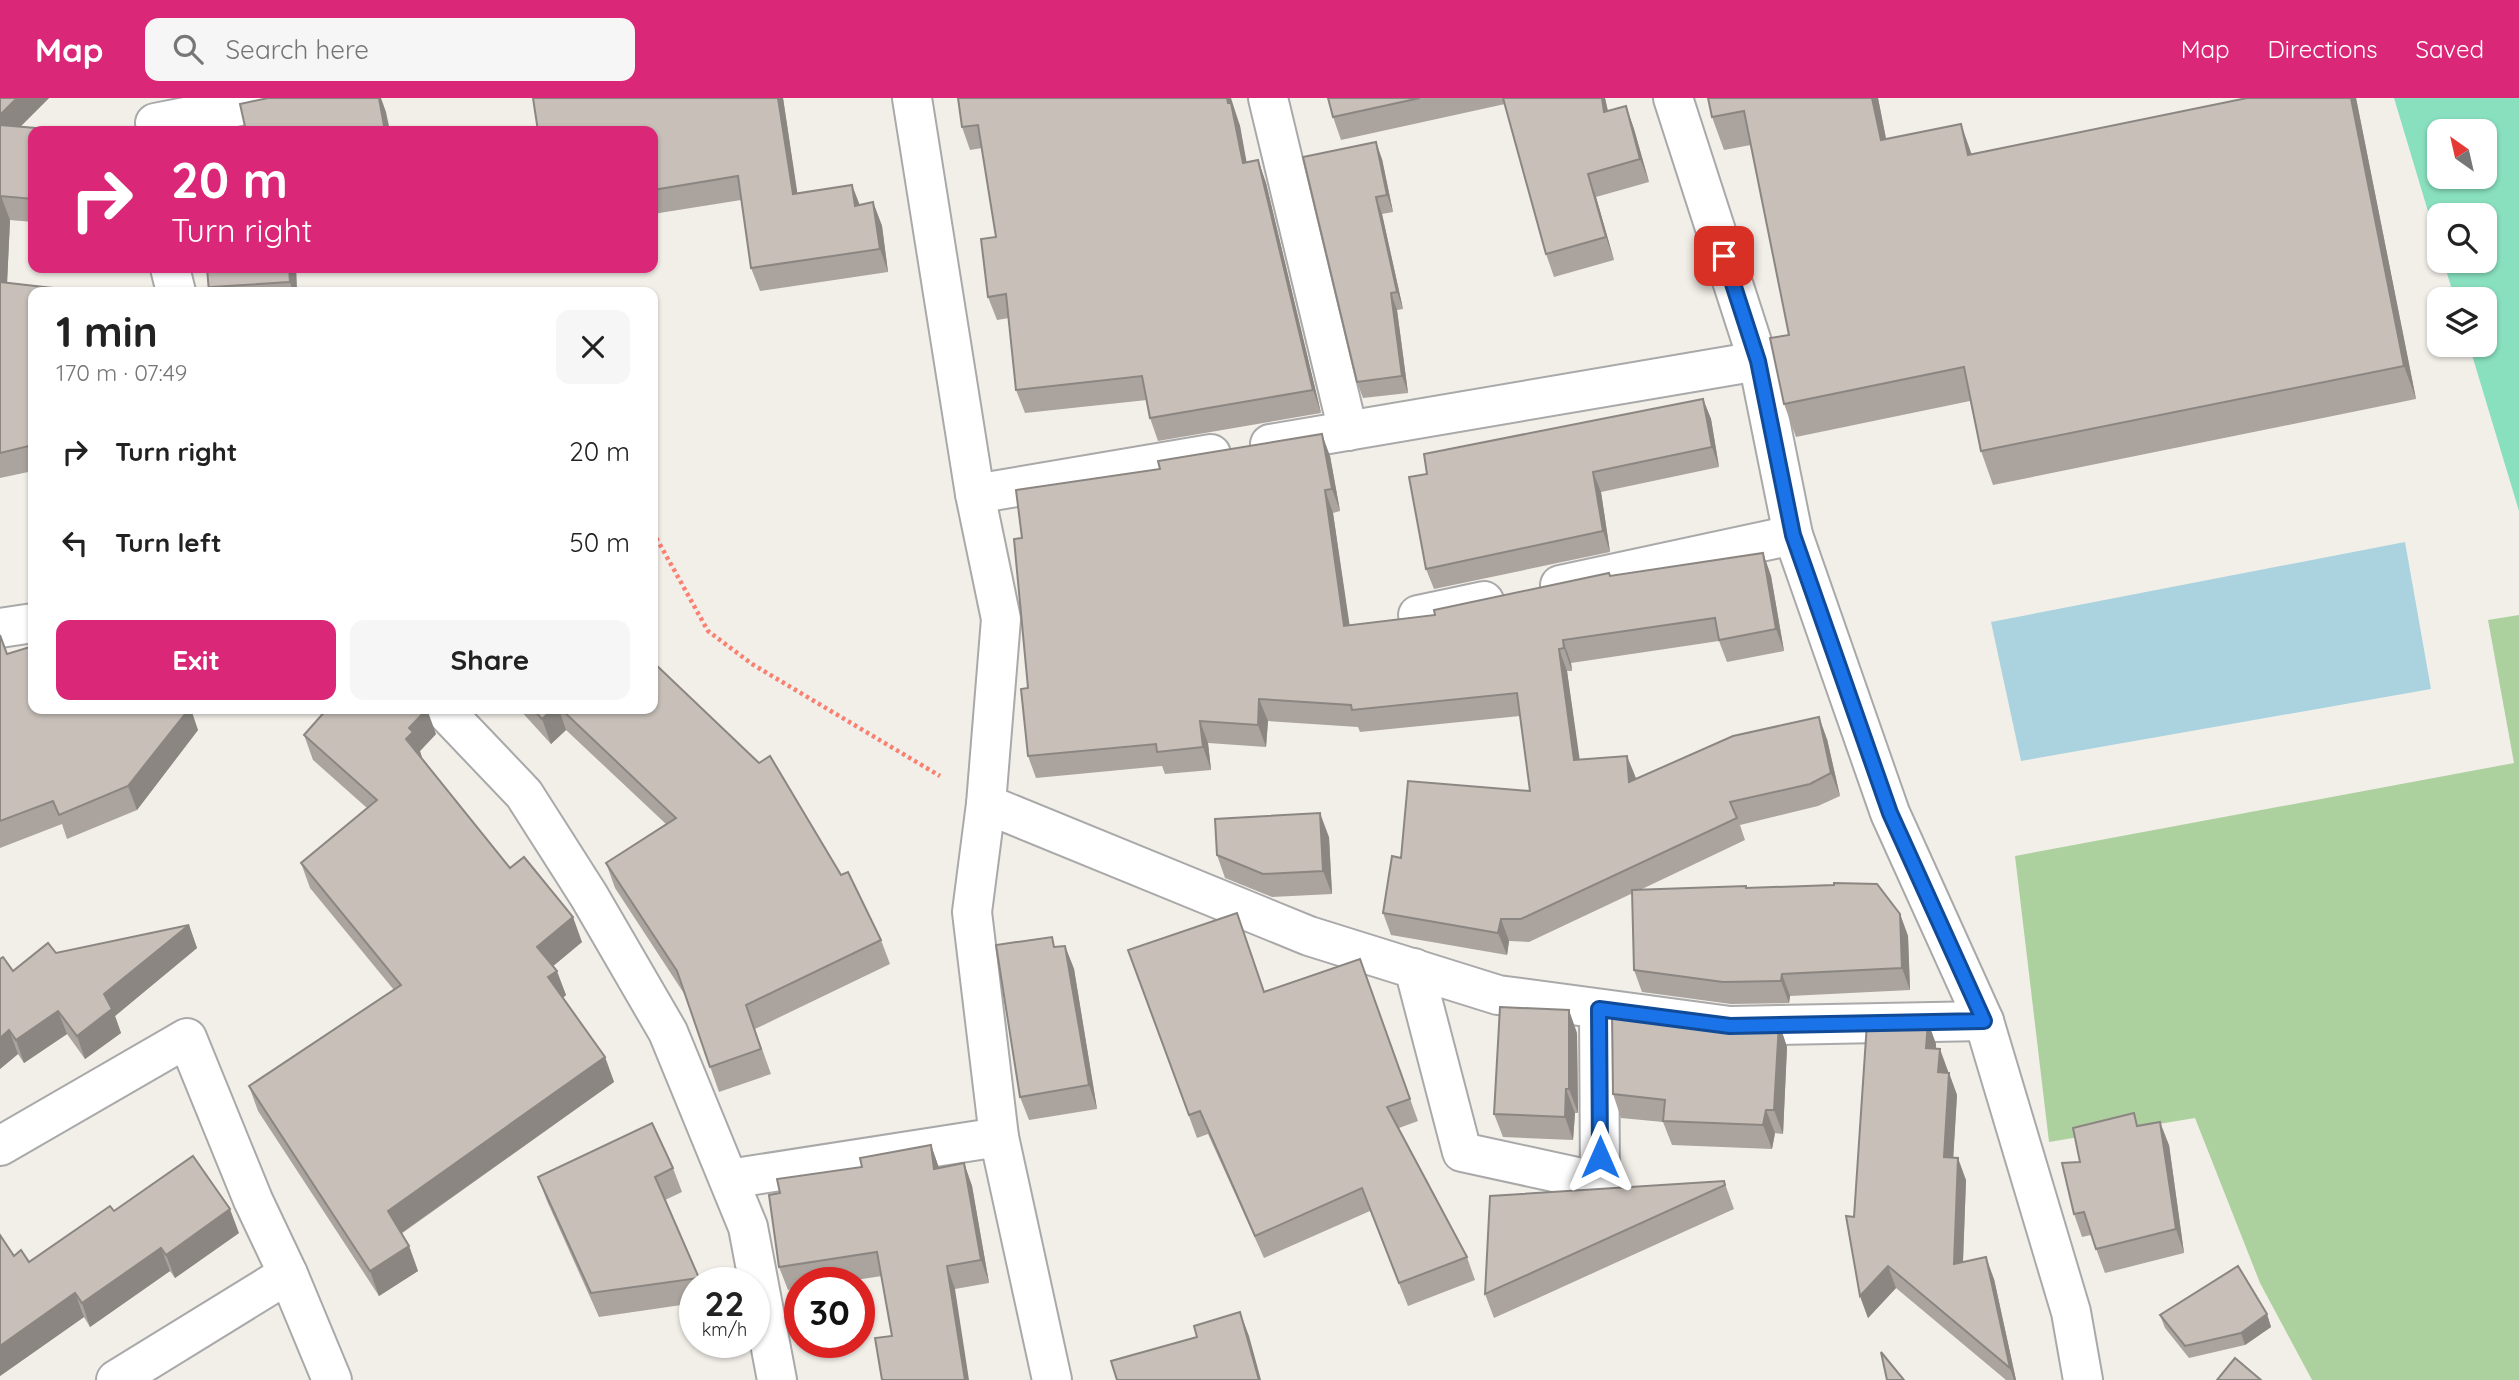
<!DOCTYPE html>
<html lang="en">
<head>
<meta charset="utf-8">
<style>
  :root { --surface:#fff; --page:#f6f6f6; --text:#222; --muted:#767676; --accent:#db2777 }
  body { margin:0; font-family:Quicksand,sans-serif; background:var(--page); color:var(--text); height:100vh; display:flex; flex-direction:column; font-size:26px; white-space:nowrap }
  * { box-sizing:border-box; margin:0 }
  p { font-size:23px; color:var(--muted) }
  .icon { flex:none; width:38px; height:38px; fill:none; stroke:currentColor; stroke-width:2; stroke-linecap:round; stroke-linejoin:round }
  .map { position:relative; flex:1; overflow:hidden }
  .sheet { position:absolute; left:28px; top:189px; width:630px; height:427px; display:flex; flex-direction:column; background:var(--surface); border-radius:14px; box-shadow:0 2px 5px #0004 }
  .sheet>* { flex:none }
  .top-card { position:absolute; left:28px; top:28px; width:630px; height:147px; border-radius:14px; box-shadow:0 2px 5px #0004; background:#db2777; color:#fff; overflow:hidden }
  .needle { width:46px; rotate:326deg }
  .buttons { position:absolute; left:2427px; top:21px; display:grid; gap:14px }
  .buttons a { display:grid; place-items:center; width:70px; height:70px; border-radius:14px; background:var(--surface); box-shadow:0 2px 5px #0004; font-size:35px }
  .speed { position:absolute; left:679px; top:1169px; display:flex; gap:14px; font-size:35px; font-weight:700; text-align:center }
  .speed>* { display:grid; place-content:center; width:91px; height:91px; border-radius:50%; background:var(--surface); box-shadow:0 2px 5px #0004; line-height:1 }
  .speed small { font-size:18px; font-weight:400 }
  .speed .limit { border:10px solid #d22; background:#fff; color:#111 }
  .pin { position:absolute; display:grid; place-items:center; width:60px; height:60px; color:#fff; margin:-30px; border-radius:14px; box-shadow:0 4px 10px #0006 }
  .me { position:absolute; width:77px; margin:-38px; rotate:0deg; stroke-linejoin:round; filter:drop-shadow(0 0 5px #0008) }
  .turn { display:flex; align-items:center; gap:24px; height:147px; padding:0 28px; font-size:32px }
  .turn .icon { width:91px; height:91px; stroke-width:2.5 }
  .turn b { display:block; font-size:49px; line-height:60px }
  .round { display:grid; place-items:center; flex:none; width:74px; height:74px; border-radius:14px; background:var(--page) }
  .headline { display:flex; align-items:center; justify-content:space-between; height:119px; padding:0 28px }
  h1 { font-size:42px; font-weight:700; line-height:52px }
  .button { display:flex; gap:14px; margin-top:auto; padding:14px 28px }
  .button a { flex:1; height:80px; border-radius:14px; background:var(--accent); color:#fff; font-size:28px; font-weight:700; line-height:80px; text-align:center }
  .button a+a { background:var(--page); color:var(--text) }
  ul { padding:0; list-style:none }
  li { display:flex; align-items:center; gap:21px; height:91px; padding:0 28px }
  li div { flex:1 }
  li b { display:block; font-size:26px }
  li em { font-style:normal }
  header { display:flex; align-items:center; gap:42px; box-sizing:border-box; height:98px; padding:0 35px; background:var(--accent); color:#fff }
  header strong { font-size:33px }
  nav { display:flex; gap:38px; margin-inline-start:auto; font-size:24px }
  .search { width:490px; height:63px; background:var(--page); display:flex; align-items:center; gap:18px; box-sizing:border-box; padding:0 24px; border-radius:14px; color:var(--muted); font-size:26px }
  .map>svg:first-child { display:block }
  .forest { fill:#add19e }
  .pitch { fill:#88e0be; fill-rule:evenodd }
  .water { fill:#aad3df }
  .lines { fill:none; stroke-linecap:round; stroke-linejoin:round }
  .street-casing { stroke:#a9a9a9; stroke-width:42 }
  .path { stroke:#fa8072; stroke-width:4.5; stroke-dasharray:3.5 3.5; stroke-linecap:butt }
  .street { stroke:#fff; stroke-width:38 }
  .wall { fill:#aba49e }
  .shaded-wall { fill:#8b8681 }
  .building { fill:#c7bfb8; stroke:#8b8681; stroke-width:2 }
  .route-casing { stroke:#114b97; stroke-width:18 }
  .route { stroke:#1a73e8; stroke-width:12 }
</style>
</head>
<body>
<header>
<strong>Map</strong>
<div class="search"><svg class="icon" aria-label="search" viewBox="0 0 24 24"><circle cx="10" cy="10" r="6"/><path d="M15 15l6 6"/></svg>Search here</div>
<nav><a>Map</a><a>Directions</a><a>Saved</a></nav>
</header>
<div class="map">
<svg width="2519" height="1282" viewBox="0 0 2519 1282">
  <rect width="100%" height="100%" fill="#f2efe9"/>
  <polygon class="forest" points="2519,517 2519,1282 2312,1282 2260,1185 2195,1020 2049,1044 2015,758 2514,665 2488,522"/>
  <path class="pitch" d="M2394 0H2519V413L2469 247H2485V201H2455L2443 163H2485V117H2440L2439 150ZM2440 33H2485V79H2440Z"/>
  <polygon class="water" points="2405,444 2431,591 2021,663 1991,524"/>
  <g class="lines">
    <g class="street-casing">
      <g id="street">
        <polyline points="912,0 975,396 1001,521 986,706 972,814 999,1039 1052,1282"/>
        <polyline points="1268,0 1348,333"/>
        <polyline points="1673,0 1758,263 1793,437 1890,715 1984,923 2071,1214 2083,1282"/>
        <polyline points="155,25 281,0"/>
        <polyline points="170,170 176,194"/>
        <polyline points="1270,346 1758,263"/>
        <polyline points="975,396 1211,356"/>
        <polyline points="1560,487 1793,437"/>
        <polyline points="1418,517 1484,503"/>
        <polyline points="0,530 33,525"/>
        <polyline points="443,611 524,696 589,798 668,934 748,1129 777,1282"/>
        <polyline points="986,706 1309,838 1498,897 1730,928 1984,923"/>
        <polyline points="1414,870 1462,1054 1600,1084 1599,911"/>
        <polyline points="0,1048 187,940 253,1102 288,1176 332,1282"/>
        <polyline points="729,1081 999,1039"/>
        <polyline points="116,1282 288,1176"/>
      </g>
    </g>
    <polyline class="path" points="653,434 708,533 752,566 940,678"/>
    <use href="#street" class="street"/>
  </g>
  <g class="wall">
    <polygon points="0,0 49,0 20,29 33,33 33,124 10,122 7,185 70,192 71,194 33,194 33,373 0,380"/>
    <polygon points="533,0 783,0 797,95 859,107 873,104 882,128 888,174 760,193 751,170 741,102 653,116 653,33"/>
    <polygon points="958,0 1232,7 1240,28 1246,65 1258,62 1266,85 1321,315 1158,343 1150,320 1147,302 1025,315 1016,292 1009,220 997,222 988,199 996,139 982,50 970,52 962,29"/>
    <polygon points="1328,0 1605,0 1608,13 1626,8 1634,31 1649,84 1596,99 1614,162 1554,179 1546,156 1505,6 1341,42 1333,19"/>
    <polygon points="1708,0 1878,0 1886,41 1972,56 2356,0 2416,301 1993,387 1981,353 1970,303 1796,339 1784,306 1789,237 1751,47 1724,52 1712,19"/>
    <polygon points="1303,59 1382,61 1393,114 1382,116 1403,211 1397,212 1408,295 1363,300 1357,284"/>
    <polygon points="207,170 296,170 297,194 209,194"/>
    <polygon points="1703,301 1711,321 1719,369 1601,394 1610,454 1434,491 1426,471 1427,376"/>
    <polygon points="1330,358 1340,413 1333,415 1349,527 1435,517 1610,478 1763,455 1771,478 1784,553 1727,564 1719,543 1571,565 1572,573 1567,573 1579,661 1636,682 1827,641 1840,698 1818,708 1740,727 1745,742 1640,792 1746,788 1747,790 1900,816 1908,838 1910,892 1790,898 1789,905 1731,906 1642,894 1634,872 1633,795 1529,844 1509,843 1507,857 1391,837 1383,815 1401,760 1530,693 1520,618 1360,634 1358,629 1268,623 1266,649 1208,645 1211,672 1165,676 1162,668 1036,680 1028,658 1028,590 1022,440"/>
    <polygon points="0,537 7,556 165,613 198,632 137,712 67,741 62,726 0,750"/>
    <polygon points="519,611 653,611 841,777 881,842 890,866 755,931 771,976 719,994 685,897 615,790 606,765 666,726 566,632 551,646"/>
    <polygon points="436,636 420,653 421,660 510,770 582,844 553,868 566,897 563,900 605,959 614,984 401,1136 409,1148 418,1173 379,1198 258,1013 249,988 394,892 310,790 301,765 367,710 313,662 304,637"/>
    <polygon points="1329,739 1332,796 1272,799 1225,780 1217,757"/>
    <polygon points="189,827 197,850 115,918 121,935 85,961 67,936 24,965 18,956 0,971 0,861 13,873 56,855"/>
    <polygon points="1245,838 1264,893 1360,861 1418,1023 1399,1030 1467,1159 1475,1182 1408,1208 1370,1113 1264,1160 1208,1036 1197,1040 1128,852"/>
    <polygon points="1065,848 1074,871 1097,1011 1029,1022 1020,999"/>
    <polygon points="1928,924 1936,946 1936,950 1948,973 1948,975 1949,975 1957,997 1953,1060 1966,1082 1963,1164 1994,1181 2016,1282 2006,1282 1896,1190 1868,1220 1860,1198 1854,1119"/>
    <polygon points="1779,925 1787,949 1783,1036 1775,1035 1772,1051 1672,1047 1663,1024 1621,1020 1613,996 1719,926"/>
    <polygon points="1577,935 1578,1015 1575,1015 1573,1042 1503,1039 1494,1016"/>
    <polygon points="2139,1028 2169,1047 2184,1155 2105,1175 2091,1137 2082,1139 2074,1116 2080,1064"/>
    <polygon points="931,1047 939,1070 964,1065 972,1088 989,1185 955,1191 892,1238 882,1178 836,1185 800,1185 800,1190 788,1192 779,1169 862,1069"/>
    <polygon points="673,1070 682,1094 665,1102 701,1185 695,1185 695,1205 599,1219 547,1103 538,1079"/>
    <polygon points="1724,1083 1734,1111 1494,1220 1485,1196"/>
    <polygon points="114,1113 239,1135 175,1180 170,1173 90,1229 84,1219 0,1278 0,1137 14,1158 29,1164"/>
    <polygon points="2267,1216 2271,1229 2245,1247 2189,1260 2165,1230 2160,1217"/>
  </g>
  <g class="shaded-wall">
    <polygon points="17,0 49,0 0,49 0,17"/>
    <polygon points="379,0 381,0 386,14 390,33 385,33"/>
    <polygon points="778,0 783,0 801,119 793,96"/>
    <polygon points="1227,0 1231,0 1240,28 1251,88 1243,65"/>
    <polygon points="1602,0 1605,0 1613,37 1604,14"/>
    <polygon points="1872,0 1878,0 1893,76 1881,42"/>
    <polygon points="2351,0 2356,0 2416,301 2404,268"/>
    <polygon points="1626,8 1634,31 1649,84 1640,61"/>
    <polygon points="1961,26 1973,60 1968,57"/>
    <polygon points="1376,44 1382,61 1393,114 1387,97"/>
    <polygon points="1258,62 1266,85 1321,315 1313,292"/>
    <polygon points="1588,76 1596,99 1614,162 1606,139"/>
    <polygon points="852,87 861,110 855,108"/>
    <polygon points="1,98 10,122 6,208 0,190 0,132"/>
    <polygon points="1376,99 1382,116 1403,211 1397,194"/>
    <polygon points="873,104 882,128 888,174 880,151"/>
    <polygon points="289,170 296,170 297,194 293,194 290,184"/>
    <polygon points="1391,195 1397,212 1408,295 1402,278"/>
    <polygon points="1703,301 1711,321 1719,369 1712,349"/>
    <polygon points="1322,336 1330,358 1340,413 1332,391"/>
    <polygon points="1593,374 1601,394 1610,454 1603,433"/>
    <polygon points="1325,392 1333,415 1353,550 1344,528"/>
    <polygon points="1763,455 1771,478 1784,553 1776,531"/>
    <polygon points="1563,542 1571,565 1572,573 1564,550"/>
    <polygon points="1559,551 1567,573 1583,684 1574,662"/>
    <polygon points="1259,601 1268,623 1266,649 1258,627"/>
    <polygon points="189,611 191,611 198,632 137,712 128,688"/>
    <polygon points="427,611 436,636 420,653 422,659 415,666 406,641 409,630"/>
    <polygon points="553,611 559,611 566,632 551,646 542,621"/>
    <polygon points="1819,619 1827,641 1840,698 1831,675"/>
    <polygon points="1200,623 1208,645 1211,672 1203,649"/>
    <polygon points="1627,658 1636,680 1637,707 1629,684"/>
    <polygon points="1320,715 1329,739 1332,796 1323,773"/>
    <polygon points="1900,816 1908,838 1910,892 1902,870"/>
    <polygon points="573,819 582,844 546,874 537,849"/>
    <polygon points="1501,821 1509,843 1507,857 1498,835"/>
    <polygon points="189,827 197,850 115,918 121,935 85,961 77,938 104,896"/>
    <polygon points="1065,848 1074,871 1097,1011 1089,987"/>
    <polygon points="557,873 566,897 557,904 548,879"/>
    <polygon points="1782,876 1790,898 1789,905 1781,883"/>
    <polygon points="1569,912 1577,935 1578,1015 1569,991"/>
    <polygon points="58,913 67,936 24,965 16,942"/>
    <polygon points="1928,924 1936,946 1934,972 1926,950"/>
    <polygon points="1779,925 1787,949 1783,1036 1774,1012"/>
    <polygon points="9,932 18,956 0,971 0,940"/>
    <polygon points="1940,951 1948,973 1946,996 1938,974"/>
    <polygon points="605,959 614,984 397,1138 388,1113"/>
    <polygon points="1949,975 1957,997 1952,1081 1944,1059"/>
    <polygon points="1566,991 1575,1015 1573,1042 1565,1019"/>
    <polygon points="1766,1012 1775,1035 1772,1051 1763,1027"/>
    <polygon points="2160,1024 2169,1047 2184,1155 2176,1131"/>
    <polygon points="931,1047 939,1070 934,1071"/>
    <polygon points="1958,1060 1966,1082 1962,1188 1954,1166"/>
    <polygon points="964,1065 972,1088 989,1185 981,1162"/>
    <polygon points="230,1111 239,1135 175,1180 166,1157"/>
    <polygon points="409,1148 418,1173 379,1198 370,1173"/>
    <polygon points="161,1150 170,1173 90,1229 82,1205"/>
    <polygon points="1986,1159 1994,1181 2016,1282 2014,1282 2010,1270"/>
    <polygon points="947,1168 955,1191 969,1282 965,1282"/>
    <polygon points="1888,1168 1896,1190 1868,1220 1860,1198"/>
    <polygon points="75,1195 84,1219 0,1278 0,1248"/>
    <polygon points="1240,1214 1249,1238 1261,1282 1259,1282"/>
    <polygon points="2267,1216 2271,1229 2245,1247 2241,1235"/>
  </g>
  <g class="building">
    <polygon points="0,0 17,0 0,17"/>
    <polygon points="268,0 379,0 385,33 246,33 240,6"/>
    <polygon points="533,0 778,0 793,96 852,87 855,108 873,104 880,151 751,170 738,78 653,92 653,33 538,33"/>
    <polygon points="958,0 1227,0 1228,5 1231,5 1243,65 1258,62 1313,292 1150,320 1142,278 1016,292 1006,196 988,199 981,141 996,139 978,27 962,29"/>
    <polygon points="1328,0 1420,0 1333,19"/>
    <polygon points="1503,0 1602,0 1604,14 1626,8 1640,61 1588,76 1606,139 1546,156"/>
    <polygon points="1708,0 1872,0 1881,42 1961,26 1968,57 2247,0 2351,0 2404,268 1981,353 1964,269 1784,306 1770,240 1789,237 1744,13 1712,19"/>
    <polygon points="0,27 72,33 33,33 33,101 1,98 0,132"/>
    <polygon points="1376,44 1387,97 1376,99 1397,194 1391,195 1402,278 1357,284 1303,59"/>
    <polygon points="207,170 289,170 290,184 211,189 217,194 209,194"/>
    <polygon points="0,184 70,192 70,194 33,194 33,347 0,355"/>
    <polygon points="1703,301 1712,349 1593,374 1603,433 1426,471 1409,379 1427,376 1424,356"/>
    <polygon points="1322,336 1332,391 1325,392 1344,528 1435,517 1434,512 1609,475 1610,478 1763,455 1776,531 1719,542 1715,520 1563,542 1564,550 1559,551 1574,662 1627,658 1629,684 1733,638 1819,619 1831,675 1810,686 1730,704 1737,720 1521,821 1501,821 1498,835 1383,815 1392,758 1401,760 1408,683 1530,693 1517,595 1352,612 1351,607 1259,601 1258,627 1200,623 1203,649 1157,654 1156,646 1028,658 1021,591 1028,590 1014,441 1022,440 1016,392 1160,371 1158,363"/>
    <polygon points="0,537 7,556 33,548 33,611 159,611 159,614 179,611 189,611 128,688 59,717 53,703 0,723"/>
    <polygon points="653,564 759,665 770,658 841,777 848,774 881,842 746,907 761,951 710,969 677,873 606,765 676,720 561,611 653,611"/>
    <polygon points="327,611 427,611 409,630 413,634 406,641 510,770 524,759 573,819 537,849 557,873 548,879 605,959 388,1113 409,1148 370,1173 249,988 401,887 301,765 377,702 304,637"/>
    <polygon points="533,611 553,611 542,621"/>
    <polygon points="1320,715 1323,773 1263,776 1217,757 1215,721"/>
    <polygon points="1834,785 1877,786 1900,816 1902,870 1782,876 1781,883 1723,884 1634,872 1632,792 1746,788 1746,790 1834,787"/>
    <polygon points="1237,815 1264,894 1360,861 1410,1001 1387,1009 1467,1159 1399,1185 1362,1090 1255,1138 1200,1013 1189,1017 1128,852"/>
    <polygon points="189,827 104,896 112,911 77,938 58,913 16,942 9,932 0,940 0,861 3,859 13,873 48,845 56,855"/>
    <polygon points="1052,839 1054,849 1065,848 1089,987 1020,999 996,847"/>
    <polygon points="1500,909 1569,912 1569,991 1566,991 1565,1019 1494,1016"/>
    <polygon points="1612,914 1719,926 1779,925 1774,1012 1766,1012 1763,1027 1663,1023 1665,1002 1613,996"/>
    <polygon points="1928,924 1926,950 1940,951 1938,974 1949,975 1944,1059 1958,1060 1954,1166 1986,1159 2010,1270 1888,1168 1860,1198 1846,1118 1854,1119 1867,925"/>
    <polygon points="2134,1015 2137,1028 2160,1024 2176,1131 2096,1151 2084,1114 2074,1116 2062,1065 2080,1064 2073,1030"/>
    <polygon points="652,1025 673,1070 655,1079 699,1180 591,1195 538,1079"/>
    <polygon points="931,1047 934,1071 964,1065 981,1162 947,1168 965,1282 882,1282 875,1240 892,1238 877,1154 779,1169 769,1097 780,1095 777,1081 862,1069 860,1060"/>
    <polygon points="193,1058 230,1111 166,1157 161,1150 82,1205 75,1195 0,1248 0,1137 14,1158 21,1152 29,1164 110,1108 114,1113"/>
    <polygon points="1724,1083 1725,1087 1485,1196 1490,1098"/>
    <polygon points="2238,1168 2267,1216 2241,1235 2185,1248 2160,1217"/>
    <polygon points="1240,1214 1259,1282 1117,1282 1111,1263 1197,1239 1194,1228"/>
    <polygon points="1881,1254 1904,1282 1887,1282"/>
    <polygon points="2235,1260 2261,1282 2217,1282"/>
  </g>
  <g class="lines">
    <g class="route-casing">
      <polyline id="route" points="1600,1059 1599,911 1730,928 1984,923 1890,715 1793,437 1758,263 1724,158"/>
    </g>
    <use href="#route" class="route"/>
  </g>
</svg>
<div class="buttons">
<a><svg class="needle" viewBox="-14 -14 28 28"><path d="M0-13l5 13h-10z" fill="#e53935"/><path d="M0 13l5-13h-10z" fill="#767676"/></svg></a>
<a><svg class="icon" aria-label="search" viewBox="0 0 24 24"><circle cx="10" cy="10" r="6"/><path d="M15 15l6 6"/></svg></a>
<a><svg class="icon" aria-label="layers" viewBox="0 0 24 24"><path d="M12 4l9 5-9 5-9-5zM3 14l9 5 9-5"/></svg></a>
</div>
<div class="speed"><div>22<small>km/h</small></div><div class="limit">30</div></div>
<div class="pin" style="left:1724px;top:158px;background:#d93025"><svg class="icon" aria-label="arrive" viewBox="0 0 24 24"><path d="M6 21V4h12l-3 4 3 4H6"/></svg></div>
<svg class="me" style="left:1600px;top:1059px" viewBox="-20 -20 40 40"><path d="M0-17L14 15 0 8-14 15z" fill="#1a73e8" stroke="#fff" stroke-width="4"/></svg>
<div class="top-card">
<div class="turn"><svg class="icon" aria-label="right" viewBox="0 0 24 24"><path d="M7 20v-9h11M14 6l5 5-5 5"/></svg><div><b>20 m</b>Turn right</div></div>
</div>
<section class="sheet">
<div class="headline"><div><h1>1 min</h1><p>170 m · 07:49</p></div><a class="round"><svg class="icon" aria-label="close" viewBox="0 0 24 24"><path d="M6 6l12 12M18 6L6 18"/></svg></a></div>
<ul>
<li><svg class="icon" aria-label="right" viewBox="0 0 24 24"><path d="M7 20v-9h11M14 6l5 5-5 5"/></svg><div><b>Turn right</b></div><em>20 m</em></li>
<li><svg class="icon" aria-label="left" viewBox="0 0 24 24"><path d="M17 20v-9H6M10 6l-5 5 5 5"/></svg><div><b>Turn left</b></div><em>50 m</em></li>
</ul>
<div class="button"><a>Exit</a><a>Share</a></div>
</section>
</div>
</body>
</html>
